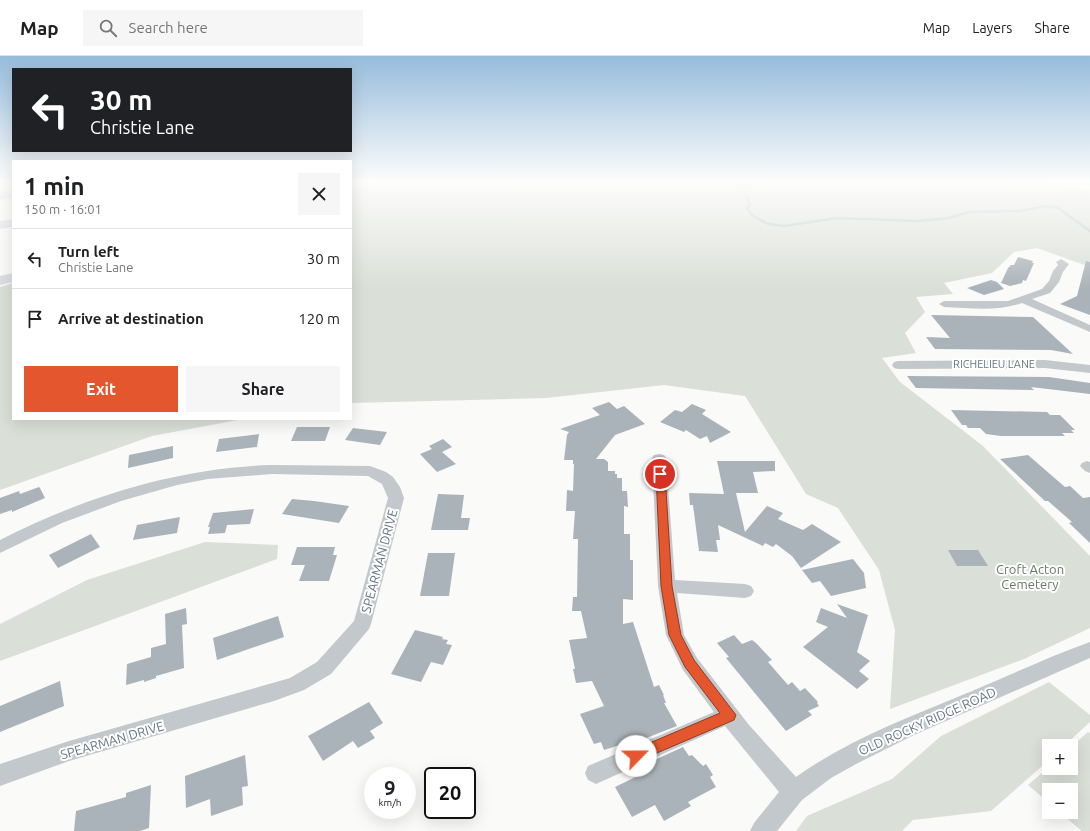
<!DOCTYPE html>
<html lang="en">
<head>
<meta charset="utf-8">
<style>
  :root { --surface:#fff; --page:#f6f6f6; --text:#202124; --muted:#757577; --line:#e0e0e0; --accent:#e4572e }
  body { margin:0; font-family:Ubuntu,sans-serif; background:var(--page); color:var(--text); height:100vh; display:flex; flex-direction:column; font-size:15px; white-space:nowrap }
  * { box-sizing:border-box; margin:0 }
  p { font-size:13px; color:var(--muted) }
  .icon { flex:none; width:22px; height:22px; fill:none; stroke:currentColor; stroke-width:2; stroke-linecap:round; stroke-linejoin:round }
  .map { position:relative; flex:1; overflow:hidden }
  .panel { position:absolute; left:12px; top:104px; width:340px; height:260px; display:flex; flex-direction:column; background:var(--surface); border-radius:0px; box-shadow:0 4px 16px #0002 }
  .panel>* { flex:none }
  .top-card { position:absolute; left:12px; top:12px; width:340px; height:84px; border-radius:0px; box-shadow:0 4px 16px #0002; background:#202124; color:#fff; overflow:hidden }
  .buttons { position:absolute; left:1042px; top:683px; display:grid; gap:8px }
  .buttons a { display:grid; place-items:center; width:36px; height:36px; border-radius:0px; background:var(--surface); box-shadow:0 4px 16px #0002; font-size:20px }
  .speed { position:absolute; left:364px; top:711px; display:flex; gap:8px; font-size:20px; font-weight:700; text-align:center }
  .speed>* { display:grid; place-content:center; width:52px; height:52px; border-radius:50%; background:var(--surface); box-shadow:0 4px 16px #0002; line-height:1 }
  .speed small { font-size:10px; font-weight:400 }
  .speed .limit { border:2px solid #111; border-radius:6px; background:#fff; color:#111 }
  .pin { position:absolute; display:grid; place-items:center; width:34px; height:34px; color:#fff; margin:-17px; border:2px solid #fff; border-radius:50%; box-shadow:0 1px 4px #0007 }
  .me { position:absolute; width:44px; margin:-22px; rotate:67deg; stroke-linejoin:round; filter:drop-shadow(0 0 3px #0008) }
  .turn { display:flex; align-items:center; gap:14px; height:84px; padding:0 12px; font-size:18px }
  .turn .icon { width:52px; height:52px; stroke-width:2.5 }
  .turn b { display:block; font-size:28px; line-height:34px }
  .round { display:grid; place-items:center; flex:none; width:42px; height:42px; border-radius:0px; background:var(--page) }
  .overview { display:flex; align-items:center; justify-content:space-between; height:68px; padding:0 12px }
  h1 { font-size:24px; font-weight:700; line-height:30px }
  .cta { display:flex; gap:8px; margin-top:auto; padding:8px 12px }
  .cta a { flex:1; height:46px; border-radius:0px; background:var(--accent); color:#fff; font-size:16px; font-weight:700; line-height:46px; text-align:center }
  .cta a+a { background:var(--page); color:var(--text) }
  ul { padding:0; list-style:none }
  li { display:flex; align-items:center; gap:12px; height:60px; padding:0 12px; border-top:1px solid var(--line) }
  li div { flex:1 }
  li b { display:block; font-size:15px }
  li em { font-style:normal }
  header { display:flex; align-items:center; gap:24px; box-sizing:border-box; height:56px; padding:0 20px; background:var(--surface); border-bottom:1px solid var(--line) }
  header strong { font-size:19px }
  nav { display:flex; gap:22px; margin-inline-start:auto; font-size:14px }
  .search { width:280px; height:36px; background:var(--page); display:flex; align-items:center; gap:10px; box-sizing:border-box; padding:0 14px; border-radius:0px; color:var(--muted); font-size:15px }
  .map>svg:first-child { display:block }
  .green { fill:#dadfd7 }
  .lines { fill:none; stroke-linecap:round; stroke-linejoin:round }
  .stream { stroke:#bbc7cb; stroke-width:2.5 }
  .building { fill:#aab3b9 }
  .minor { fill:#c3c8cc; fill-rule:evenodd }
  .highway { fill:#d6dbdf; fill-rule:evenodd }
  .route { fill:#e4572e; stroke:#94391e }
  .labels { text-anchor:middle; stroke-width:4; stroke-linejoin:round; paint-order:stroke }
  .street-label { font-size:11px; fill:#657683; stroke:#fff }
  .near-street-label { font-size:13px; fill:#657683; stroke:#fff }
  .near-park-label { font-size:13px; fill:#687a64; stroke:#fff }
</style>
</head>
<body>
<header>
<strong>Map</strong>
<div class="search"><svg class="icon" aria-label="search" viewBox="0 0 24 24"><circle cx="10" cy="10" r="6"/><path d="M15 15l6 6"/></svg>Search here</div>
<nav><a>Map</a><a>Layers</a><a>Share</a></nav>
</header>
<div class="map">
<svg width="1090" height="775" viewBox="0 0 1090 775">
  <rect width="100%" height="100%" fill="#fafaf8"/>
  <g class="green">
    <polygon points="381,125 1047,125 1052,128 1090,134 1090,211 1037,192 1014,196 992,217 944,227 953,238 916,241 925,256 905,277 916,297 882,302 900,326 983,390 1090,500 1090,572 1024,603 890,653 895,574 879,514 838,452 806,438 745,340 664,329 546,342 351,347 351,132 362,132"/>
    <polygon points="13,227 13,363 243,363 152,380 0,434 0,231"/>
    <polygon points="205,486 278,489 277,503 0,605 0,568 87,524"/>
    <polygon points="1049,626 1090,659 1090,666 1064,690 1049,690 1049,704 991,755 913,764 902,775 796,775 807,760 892,723 941,680"/>
    <polygon points="1088,676 1090,677 1090,775 1082,775 1059,756 1071,756 1071,734 1049,734 1049,747 1028,729 1049,711 1049,712 1071,712 1071,691"/>
  </g>
  <g class="lines">
    <polyline class="stream" points="741,125 750,149 747,153 753,160 768,168 784,170 837,162 918,165 949,162 969,156 1019,155 1046,150 1058,152 1090,175"/>
  </g>
  <g class="building">
    <polygon points="1018,201 1033,205 1032,207 1034,207 1026,225 1023,224 1022,227 1010,230 1001,227 1008,212 1011,209 1014,209"/>
    <polygon points="1086,205 1090,206 1090,259 1060,248 1077,240"/>
    <polygon points="991,224 997,226 1004,233 984,239 967,232"/>
    <polygon points="931,259 1033,261 1073,298 1051,294 935,293 926,281 950,282"/>
    <polygon points="907,320 1049,321 1090,327 1090,338 1031,331 1034,334 916,332"/>
    <polygon points="609,346 617,353 624,350 645,368 615,379 596,403 604,403 608,406 608,415 615,415 615,418 617,418 617,422 622,422 622,435 627,435 628,451 624,450 624,478 630,478 630,504 633,504 633,544 623,543 623,568 633,566 654,631 659,629 664,639 663,639 666,647 664,647 677,670 636,686 635,684 604,694 601,686 594,688 580,658 604,650 592,625 576,627 573,613 575,613 569,584 587,582 581,555 572,555 573,541 577,541 578,483 573,483 575,455 566,455 567,434 573,435 574,408 573,408 573,404 564,404 567,379 569,376 560,373 600,359 592,352"/>
    <polygon points="692,348 706,354 702,358 731,376 710,387 707,380 700,383 686,374 684,376 660,366 675,354 682,356"/>
    <polygon points="951,354 1047,356 1050,359 1060,359 1075,374 1071,374 1074,377 1062,377 1065,380 1001,380 986,378 980,372 968,372 966,369 962,369"/>
    <polygon points="297,371 330,371 325,385 291,385"/>
    <polygon points="353,372 387,376 380,389 345,384"/>
    <polygon points="259,378 257,391 216,396 219,383"/>
    <polygon points="443,383 452,391 442,396 456,408 437,416 420,398 432,393 429,390"/>
    <polygon points="173,390 173,402 128,412 129,399"/>
    <polygon points="1028,399 1065,431 1070,430 1083,442 1090,441 1090,487 1069,467 1072,466 1048,445 1045,445 1000,403"/>
    <polygon points="717,405 775,405 775,415 753,416 758,437 736,437 745,476 767,450 783,457 778,463 803,474 812,468 841,486 801,512 792,500 776,488 773,491 765,487 763,490 718,469 720,484 716,484 718,496 699,495 693,449 690,449 689,437 724,438"/>
    <polygon points="39,431 40,432 45,442 12,456 12,454 0,458 0,442 19,435 20,438"/>
    <polygon points="438,438 464,439 461,462 470,462 468,474 431,474"/>
    <polygon points="292,443 314,445 349,450 339,467 282,458"/>
    <polygon points="254,453 250,468 227,469 225,477 208,478 210,471 208,471 213,457"/>
    <polygon points="180,461 177,477 133,484 137,469"/>
    <polygon points="91,478 100,491 58,512 49,499"/>
    <polygon points="297,491 335,491 333,499 337,499 329,525 299,525 305,509 291,509"/>
    <polygon points="948,494 978,494 988,510 957,510"/>
    <polygon points="428,497 455,497 449,540 420,540"/>
    <polygon points="853,503 864,517 866,532 831,540 820,525 812,527 802,514"/>
    <polygon points="837,548 868,559 857,596 870,605 859,615 869,623 857,633 803,591 828,571 816,566 821,552 847,562"/>
    <polygon points="186,552 187,568 182,569 184,612 156,620 156,622 144,626 144,624 126,629 127,608 151,601 151,592 166,588 165,558"/>
    <polygon points="278,560 284,581 217,604 213,582"/>
    <polygon points="415,574 443,581 442,583 448,584 446,588 452,589 443,609 431,606 421,626 391,618"/>
    <polygon points="734,579 742,588 752,584 756,587 772,604 768,606 788,629 792,626 800,635 805,632 818,646 817,647 819,650 808,655 812,659 786,675 726,602 729,601 717,587"/>
    <polygon points="60,625 64,650 0,676 0,650"/>
    <polygon points="369,646 383,667 370,675 375,682 358,692 353,685 323,705 308,680"/>
    <polygon points="683,691 689,700 692,699 703,710 706,708 713,719 710,721 716,731 688,746 691,750 664,765 655,749 632,761 615,731 652,713 648,707"/>
    <polygon points="245,699 248,730 242,731 243,749 211,760 210,743 186,752 185,720"/>
    <polygon points="151,729 149,772 140,775 74,775 76,755 126,741 126,737"/>
  </g>
  <g class="lines">
    <g class="minor">
      <path d="M1061 203 1069 208 1063 216 1059 226 1050 237 1032 243 1090 269V276L1022 247C998 256 970 252 944 251L939 248 944 245H1008L1042 233 1049 225 1053 215 1058 209 1056 206Z"/>
      <polygon points="1045,304 1090,309 1090,317 1045,312 898,313 894,312 892,309 894,306 898,305"/>
      <path d="M659 398 664 399 666 402 675 524 745 528 751 530 754 535 751 540 745 542 677 537 684 579 697 602 749 669 796 721C849 683 912 660 972 635 1011 619 1050 600 1090 586V602L914 679 858 707 831 722 802 744 777 775H750L754 767 779 736 725 670 596 728 588 724 585 717 588 710 714 656 683 614 666 579 658 530 652 402 654 399Z"/>
      <polygon points="1087,405 1090,406 1090,417 1085,415 1080,410 1082,407"/>
      <path d="M272 409 370 410 386 416 393 421 400 431 404 442 371 568 369 573 331 618 304 634 274 645 69 705 0 730V708L69 685 290 622 317 606 354 565 388 442 382 428 368 420 272 418 208 423 177 429 121 445 62 467 0 497V484C85 441 176 412 272 409Z"/>
    </g>
    <g class="highway">
      <polygon points="13,134 13,142 0,144 0,136"/>
      <polygon points="13,163 13,171 0,173 0,165"/>
      <polygon points="13,217 13,226 0,229 0,220"/>
    </g>
  </g>
  <linearGradient id="sky" x2="0" y2="1"><stop stop-color="#96bcdc"/><stop offset="0.54" stop-color="#fdfdfc"/><stop offset="1" stop-color="#fdfdfc" stop-opacity="0"/></linearGradient>
  <rect width="1090" height="233" fill="url(#sky)"/>
  <polygon class="route" points="660,415 665,418 672,530 681,579 694,604 736,659 734,664 636,706 631,704 629,700 631,695 720,657 685,611 669,579 661,530 656,418"/>
  <g class="labels">
    <g class="street-label">
      <text x="994" y="312">RICHELIEU LANE</text>
    </g>
    <g class="near-street-label">
      <text transform="translate(379 505) rotate(-75)" y="5">SPEARMAN DRIVE</text>
      <text transform="translate(927 665) rotate(-24)" y="5">OLD ROCKY RIDGE ROAD</text>
      <text transform="translate(112 684) rotate(-16)" y="5">SPEARMAN DRIVE</text>
    </g>
    <g class="near-park-label">
      <text x="1030" y="518">Croft Acton<tspan x="1030" dy="15">Cemetery</tspan></text>
    </g>
  </g>
</svg>
<div class="buttons">
<a>+</a>
<a>−</a>
</div>
<div class="speed"><div>9<small>km/h</small></div><div class="limit">20</div></div>
<div class="pin" style="left:660px;top:418px;background:#d93025"><svg class="icon" aria-label="arrive" viewBox="0 0 24 24"><path d="M6 21V4h12l-3 4 3 4H6"/></svg></div>
<svg class="me" style="left:636px;top:700px" viewBox="-20 -20 40 40"><circle r="19" fill="#fff"/><path d="M0-13L10 11 0 6-10 11z" fill="#e4572e"/></svg>
<div class="top-card">
<div class="turn"><svg class="icon" aria-label="left" viewBox="0 0 24 24"><path d="M17 20v-9H6M10 6l-5 5 5 5"/></svg><div><b>30 m</b>Christie Lane</div></div>
</div>
<section class="panel">
<div class="overview"><div><h1>1 min</h1><p>150 m · 16:01</p></div><a class="round"><svg class="icon" aria-label="close" viewBox="0 0 24 24"><path d="M6 6l12 12M18 6L6 18"/></svg></a></div>
<ul>
<li><svg class="icon" aria-label="left" viewBox="0 0 24 24"><path d="M17 20v-9H6M10 6l-5 5 5 5"/></svg><div><b>Turn left</b><p>Christie Lane</p></div><em>30 m</em></li>
<li><svg class="icon" aria-label="arrive" viewBox="0 0 24 24"><path d="M6 21V4h12l-3 4 3 4H6"/></svg><div><b>Arrive at destination</b></div><em>120 m</em></li>
</ul>
<div class="cta"><a>Exit</a><a>Share</a></div>
</section>
</div>
</body>
</html>
